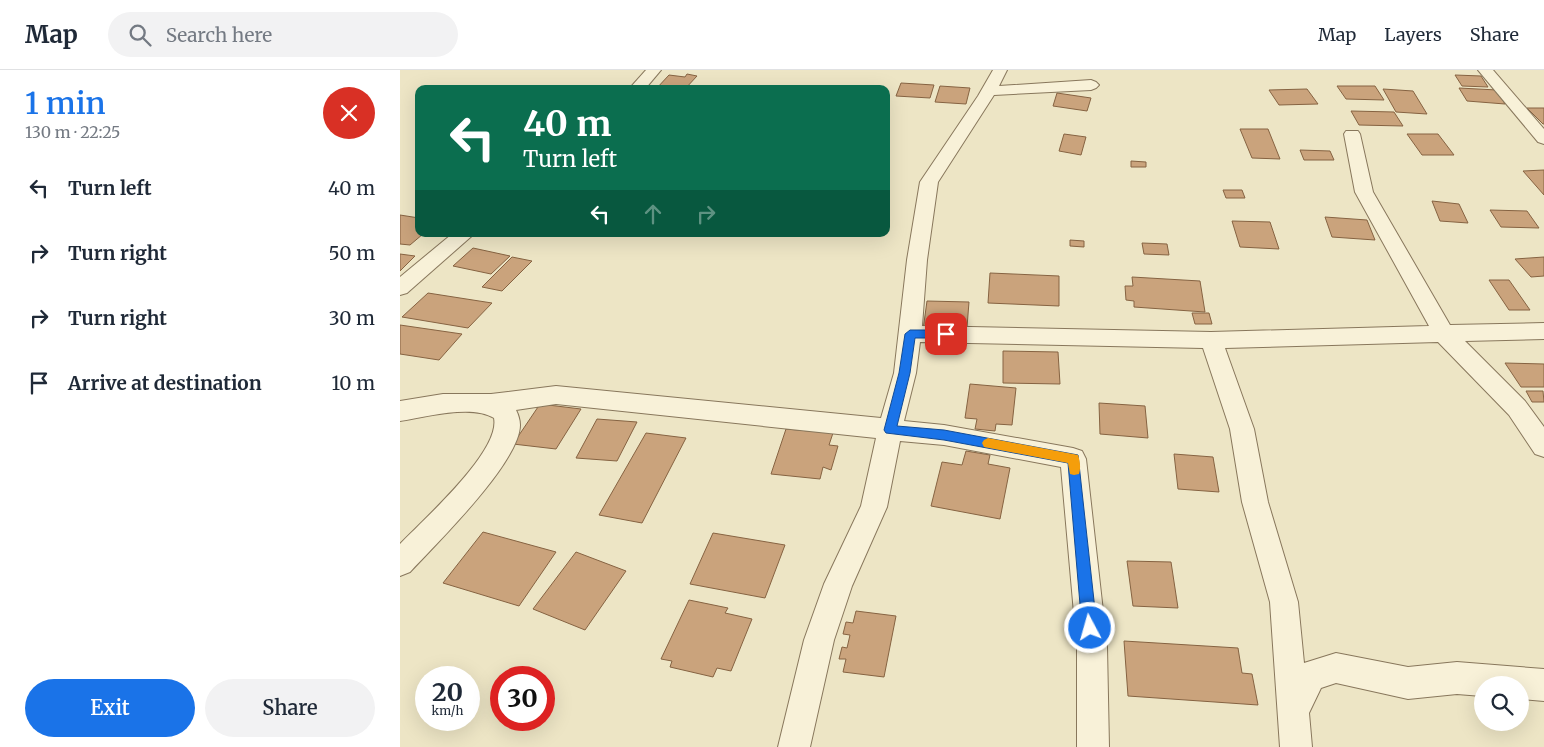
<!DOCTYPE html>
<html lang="en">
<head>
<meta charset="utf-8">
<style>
  :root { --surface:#fff; --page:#f2f2f3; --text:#1f2937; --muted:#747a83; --line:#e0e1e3; --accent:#1a73e8 }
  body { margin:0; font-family:Merriweather,serif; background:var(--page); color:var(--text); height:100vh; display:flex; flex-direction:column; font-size:19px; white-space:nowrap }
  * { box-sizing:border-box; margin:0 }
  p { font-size:16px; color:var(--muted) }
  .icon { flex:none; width:28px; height:28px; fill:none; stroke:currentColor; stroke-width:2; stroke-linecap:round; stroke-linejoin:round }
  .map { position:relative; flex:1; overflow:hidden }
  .sheet { display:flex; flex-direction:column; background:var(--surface); width:400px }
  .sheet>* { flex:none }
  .guide { position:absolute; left:15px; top:15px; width:475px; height:152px; border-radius:10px; box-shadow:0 5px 20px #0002; background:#0b6e4f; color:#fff; overflow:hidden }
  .tools { position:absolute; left:1074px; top:606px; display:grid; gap:10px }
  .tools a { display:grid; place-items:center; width:55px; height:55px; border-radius:50%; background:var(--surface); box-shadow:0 5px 20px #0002; font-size:25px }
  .speed { position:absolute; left:15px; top:596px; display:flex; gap:10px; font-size:25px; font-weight:700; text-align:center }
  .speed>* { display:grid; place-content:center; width:65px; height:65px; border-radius:50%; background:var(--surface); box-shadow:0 5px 20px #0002; line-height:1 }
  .speed small { font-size:12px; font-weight:400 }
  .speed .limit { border:8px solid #d22; background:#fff; color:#111 }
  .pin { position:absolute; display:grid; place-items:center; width:42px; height:42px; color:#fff; margin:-21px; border-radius:10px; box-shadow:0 2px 8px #0006 }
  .me { position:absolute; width:55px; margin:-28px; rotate:354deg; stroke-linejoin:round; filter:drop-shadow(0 0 4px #0008) }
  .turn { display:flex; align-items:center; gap:18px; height:105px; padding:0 25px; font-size:22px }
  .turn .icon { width:65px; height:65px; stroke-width:2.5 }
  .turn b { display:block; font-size:35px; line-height:42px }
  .lanes { display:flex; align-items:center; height:48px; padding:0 25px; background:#0003; justify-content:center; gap:25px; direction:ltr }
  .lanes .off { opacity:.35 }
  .round { display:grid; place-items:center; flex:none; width:52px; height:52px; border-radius:26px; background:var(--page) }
  .headline { display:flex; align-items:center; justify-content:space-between; height:85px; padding:0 25px }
  h1 { font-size:30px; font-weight:600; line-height:38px; color:var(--accent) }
  .action { display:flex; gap:10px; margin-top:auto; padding:10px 25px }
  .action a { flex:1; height:58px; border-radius:30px; background:var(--accent); color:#fff; font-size:20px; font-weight:600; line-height:58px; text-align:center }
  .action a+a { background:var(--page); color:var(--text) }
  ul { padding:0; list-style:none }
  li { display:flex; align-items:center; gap:15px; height:65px; padding:0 25px }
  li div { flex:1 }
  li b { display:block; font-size:19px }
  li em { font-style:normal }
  header { display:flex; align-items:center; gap:30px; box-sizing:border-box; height:70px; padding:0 25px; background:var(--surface); border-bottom:1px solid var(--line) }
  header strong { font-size:24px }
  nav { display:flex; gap:28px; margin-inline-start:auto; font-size:18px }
  .search { width:350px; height:45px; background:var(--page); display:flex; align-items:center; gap:12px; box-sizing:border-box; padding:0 18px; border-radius:28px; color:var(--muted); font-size:19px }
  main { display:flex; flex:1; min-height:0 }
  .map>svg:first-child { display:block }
  .building { fill:#caa37c; stroke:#866342 }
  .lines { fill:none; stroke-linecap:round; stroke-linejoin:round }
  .minor-casing { stroke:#88775c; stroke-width:2 }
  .minor { fill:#f8f1d8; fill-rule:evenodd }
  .route { fill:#1a73e8; stroke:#114b97 }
  .slow { fill:#f59e0b }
</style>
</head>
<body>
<header>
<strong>Map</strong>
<div class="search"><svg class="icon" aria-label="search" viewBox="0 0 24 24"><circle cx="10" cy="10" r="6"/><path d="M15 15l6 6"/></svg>Search here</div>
<nav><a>Map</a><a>Layers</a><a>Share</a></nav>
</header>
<main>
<section class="sheet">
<div class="headline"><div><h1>1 min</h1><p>130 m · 22:25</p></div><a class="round" style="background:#d93025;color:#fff"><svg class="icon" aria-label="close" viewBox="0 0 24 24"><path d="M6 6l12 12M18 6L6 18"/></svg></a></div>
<ul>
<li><svg class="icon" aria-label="left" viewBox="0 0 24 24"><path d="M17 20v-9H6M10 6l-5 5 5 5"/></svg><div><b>Turn left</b></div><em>40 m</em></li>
<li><svg class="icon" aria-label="right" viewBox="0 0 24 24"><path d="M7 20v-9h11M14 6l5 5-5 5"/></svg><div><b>Turn right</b></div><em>50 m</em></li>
<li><svg class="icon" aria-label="right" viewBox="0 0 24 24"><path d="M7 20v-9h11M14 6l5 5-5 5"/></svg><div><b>Turn right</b></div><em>30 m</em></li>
<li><svg class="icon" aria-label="arrive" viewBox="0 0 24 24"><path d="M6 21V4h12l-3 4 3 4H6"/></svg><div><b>Arrive at destination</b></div><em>10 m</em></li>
</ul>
<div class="action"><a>Exit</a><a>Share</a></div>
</section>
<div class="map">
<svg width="1144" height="677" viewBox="0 0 1144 677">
  <rect width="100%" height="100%" fill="#ede5c5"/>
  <g class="building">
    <polygon points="287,4 297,6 285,19 256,19 269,5 285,7"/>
    <polygon points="1055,5 1081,6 1088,17 1062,16"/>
    <polygon points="501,13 534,15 530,28 496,26"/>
    <polygon points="540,16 570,18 566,34 535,32"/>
    <polygon points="937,16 975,16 984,30 946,29"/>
    <polygon points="1059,18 1097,20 1105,34 1067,31"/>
    <polygon points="907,19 918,34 879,35 869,20"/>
    <polygon points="983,19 1013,21 1027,44 996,42"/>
    <polygon points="657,23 691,28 687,41 653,36"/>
    <polygon points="1127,38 1144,38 1144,54 1143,54"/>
    <polygon points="951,41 994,42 1003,56 959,55"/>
    <polygon points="840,59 868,59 880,89 852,88"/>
    <polygon points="664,64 686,67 681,85 659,81"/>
    <polygon points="1007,64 1038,64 1054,85 1022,85"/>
    <polygon points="900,80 930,81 934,90 904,90"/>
    <polygon points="731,91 746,92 746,97 731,97"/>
    <polygon points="1144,100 1144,125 1123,101"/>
    <polygon points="823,120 842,120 845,128 826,128"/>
    <polygon points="1032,131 1059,134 1068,153 1040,151"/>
    <polygon points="1090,140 1127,141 1139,158 1101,157"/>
    <polygon points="0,145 19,148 19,164 23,164 10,175 0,174"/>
    <polygon points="925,147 967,150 975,170 932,167"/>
    <polygon points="832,151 870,152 879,179 840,177"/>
    <polygon points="670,170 684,171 684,177 670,176"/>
    <polygon points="742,173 767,174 769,185 744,184"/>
    <polygon points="73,178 110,186 91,204 53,196"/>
    <polygon points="0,184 15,186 0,201"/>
    <polygon points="112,187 132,191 102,221 82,217"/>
    <polygon points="1144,187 1144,206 1131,207 1115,189"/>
    <polygon points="590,203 659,206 659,236 588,233"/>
    <polygon points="732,207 800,211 805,242 734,237 734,231 726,230 725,216 733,216"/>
    <polygon points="1089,210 1109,210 1130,240 1109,240"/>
    <polygon points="28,223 92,233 68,258 2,247"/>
    <polygon points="527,231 569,232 567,257 553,256 553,261 523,260"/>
    <polygon points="792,243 809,243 812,254 795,254"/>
    <polygon points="0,255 62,264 39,290 0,284"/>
    <polygon points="603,281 658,282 660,314 603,313"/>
    <polygon points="1105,293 1144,294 1144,317 1121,317"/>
    <polygon points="570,314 616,318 612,355 596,354 595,361 575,359 577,349 565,348"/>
    <polygon points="1126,321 1143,321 1144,332 1132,332"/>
    <polygon points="699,333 745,336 748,368 700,364"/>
    <polygon points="140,334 181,339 156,379 113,374"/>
    <polygon points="197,349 237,352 217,391 176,388"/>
    <polygon points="386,359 433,363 429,375 438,376 431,400 423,397 420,409 371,404"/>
    <polygon points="246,363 286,368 242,453 199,445"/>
    <polygon points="566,381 590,385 588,394 610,398 600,449 531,436 542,392 562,395"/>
    <polygon points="774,384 813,387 819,422 778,419"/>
    <polygon points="83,462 156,482 119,536 43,513"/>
    <polygon points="313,463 385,475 365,528 290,514"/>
    <polygon points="176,482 226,501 185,560 133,539"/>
    <polygon points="727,491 771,492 778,538 733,536"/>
    <polygon points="289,530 328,538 325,543 352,549 331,601 317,598 313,607 270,597 272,591 261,589"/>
    <polygon points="456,541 496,546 484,607 443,602 446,589 439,589 442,577 447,578 450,565 443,564 446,552 453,553"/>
    <polygon points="724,571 838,578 842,603 852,604 858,635 728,626"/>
  </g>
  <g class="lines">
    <g class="minor-casing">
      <g id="minor">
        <polygon points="246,0 261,0 245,19 229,19"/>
        <path d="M593 0H607L599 16 691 10 696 12 699 15 696 18 691 20 594 25 538 112 527 190 522 256 811 262 1029 256 955 122 944 64 946 61H958L960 64 973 122 1050 255 1144 253V269L1065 271 1125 331 1144 357V387L1135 384 1109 345 1038 272 825 278 854 359 868 432 898 532 904 593 936 583 1008 597 1057 592 1144 599V631L1120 629V615H1082V626L1057 624 1008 629 936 613 921 618 909 643 912 677H880L870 532 842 432 830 359 803 278 520 272 516 303 504 351 544 355 673 378 682 381 686 389 707 577 709 677H677V577L661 397 544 375 500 371 487 437 452 516 434 570 410 677H378L404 570 424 514 461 436 476 368 156 334 116 340C118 344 120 350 120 355 120 392 36 474 10 502L0 506V474C23 450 101 381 94 348 72 334 25 347 0 351V331L43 324H91L156 316 481 348 494 303 507 190 520 112 578 26Z"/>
        <polygon points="1078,0 1093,0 1144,59 1144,74 1138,72"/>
        <polygon points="52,164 74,164 7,223 0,225 0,207"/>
      </g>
    </g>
    <use href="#minor" class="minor"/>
  </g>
  <polygon class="route" points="510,260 546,260 551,264 546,268 515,268 510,303 497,356 544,360 678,385 697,558 695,563 690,565 684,563 682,558 668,393 544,370 486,363 484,360 499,303 505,264"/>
  <path class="slow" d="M588 368 673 384 678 385C680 391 681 398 679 404L674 405 670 404 668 393 584 377 582 373 584 370Z"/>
</svg>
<div class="tools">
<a><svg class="icon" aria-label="search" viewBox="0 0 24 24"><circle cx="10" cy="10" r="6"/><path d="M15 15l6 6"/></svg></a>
</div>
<div class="speed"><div>20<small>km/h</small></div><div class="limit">30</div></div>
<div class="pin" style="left:546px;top:264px;background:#d93025"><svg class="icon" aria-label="arrive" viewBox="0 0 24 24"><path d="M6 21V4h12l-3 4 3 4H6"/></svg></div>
<svg class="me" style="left:690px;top:558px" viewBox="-20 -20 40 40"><circle r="17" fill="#1a73e8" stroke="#fff" stroke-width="3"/><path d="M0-11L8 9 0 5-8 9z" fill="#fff"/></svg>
<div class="guide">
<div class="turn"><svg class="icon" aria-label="left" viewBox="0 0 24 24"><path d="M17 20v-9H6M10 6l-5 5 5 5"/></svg><div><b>40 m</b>Turn left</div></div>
<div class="lanes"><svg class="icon" aria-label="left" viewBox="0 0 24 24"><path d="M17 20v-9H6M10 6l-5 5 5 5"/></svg><svg class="icon off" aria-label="ahead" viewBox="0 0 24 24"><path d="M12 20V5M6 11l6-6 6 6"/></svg><svg class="icon off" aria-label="right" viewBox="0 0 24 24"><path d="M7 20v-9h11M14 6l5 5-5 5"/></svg></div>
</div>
</div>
</main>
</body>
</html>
